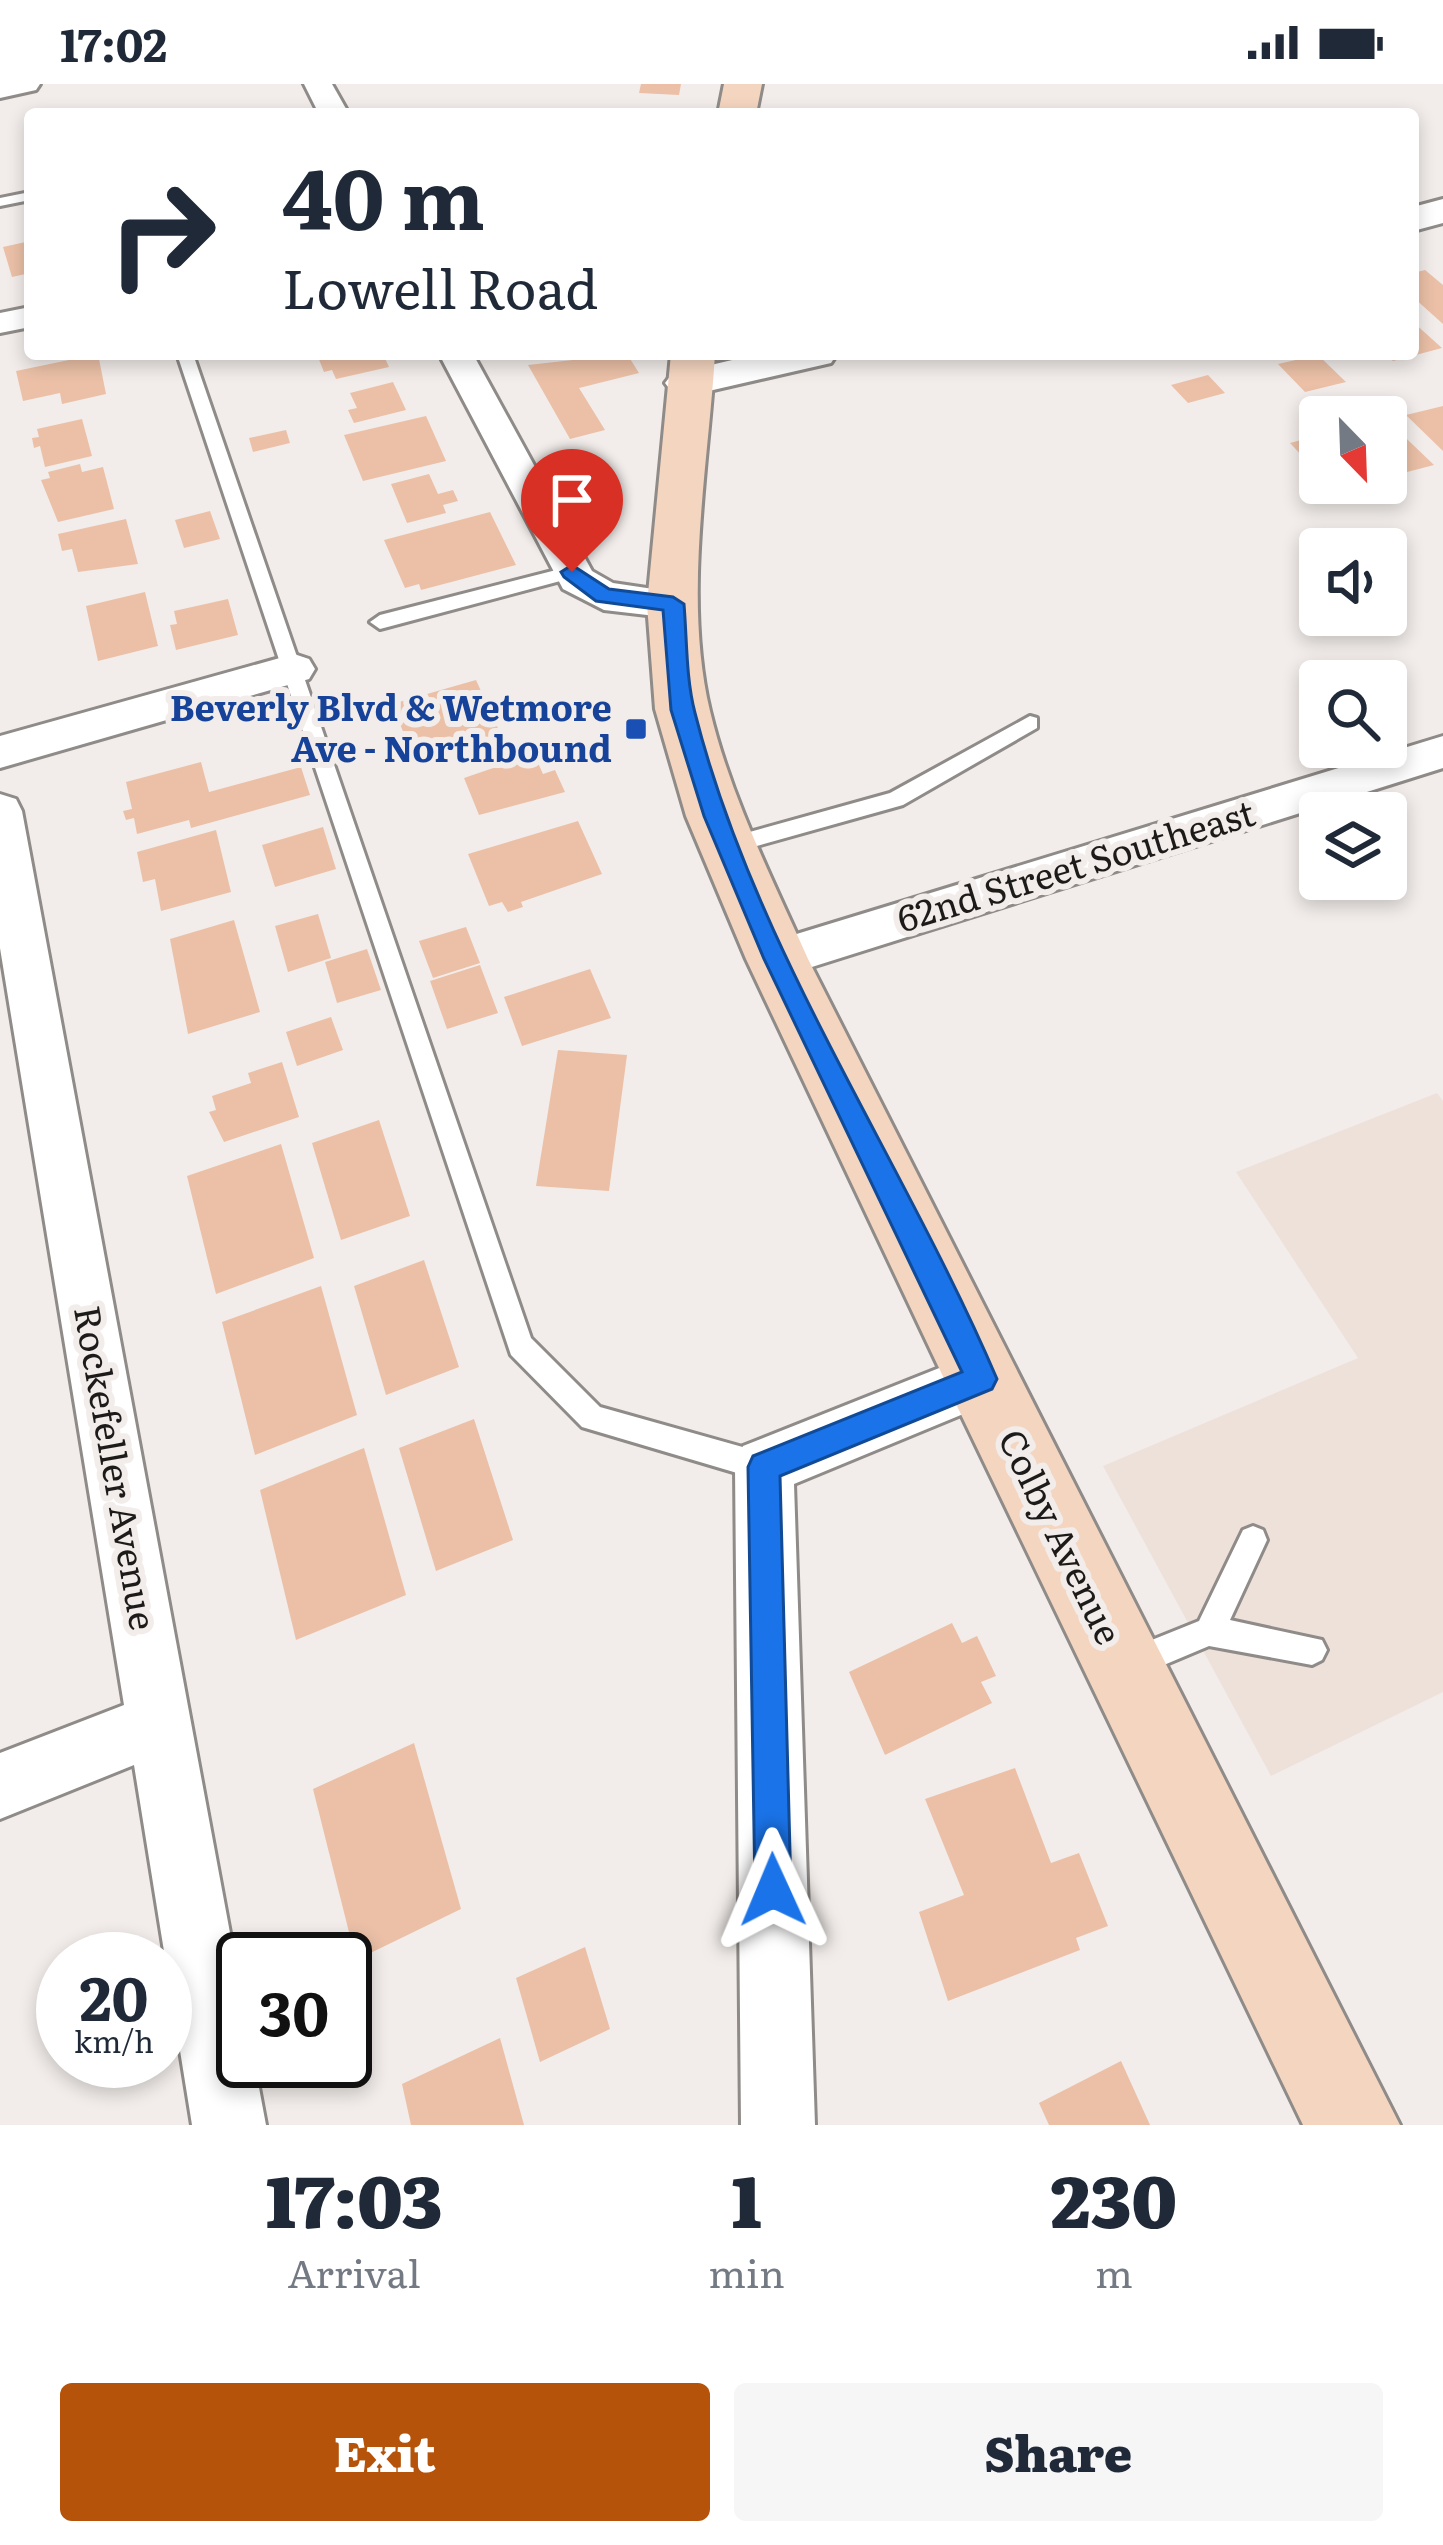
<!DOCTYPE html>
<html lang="en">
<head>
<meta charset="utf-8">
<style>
  :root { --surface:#fff; --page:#f6f6f7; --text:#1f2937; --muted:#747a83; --accent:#b45309 }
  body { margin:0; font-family:Literata,serif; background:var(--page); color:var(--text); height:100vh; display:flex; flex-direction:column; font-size:45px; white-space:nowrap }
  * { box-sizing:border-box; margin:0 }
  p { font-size:39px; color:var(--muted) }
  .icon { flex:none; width:66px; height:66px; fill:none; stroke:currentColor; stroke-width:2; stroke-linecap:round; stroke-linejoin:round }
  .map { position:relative; height:2041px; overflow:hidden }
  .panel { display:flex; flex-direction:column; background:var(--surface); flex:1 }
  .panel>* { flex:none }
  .guide { position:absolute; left:24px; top:24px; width:1395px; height:252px; border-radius:12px; box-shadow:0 6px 18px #0003; background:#fff; color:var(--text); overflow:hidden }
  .needle { width:78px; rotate:157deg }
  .tools { position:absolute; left:1299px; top:312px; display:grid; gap:24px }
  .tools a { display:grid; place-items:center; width:108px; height:108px; border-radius:12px; background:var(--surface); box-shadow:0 6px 18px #0003; font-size:60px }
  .speed { position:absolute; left:36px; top:1848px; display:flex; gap:24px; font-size:60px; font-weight:700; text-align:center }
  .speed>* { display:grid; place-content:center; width:156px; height:156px; border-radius:50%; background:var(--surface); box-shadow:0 6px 18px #0003; line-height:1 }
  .speed small { font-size:30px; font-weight:400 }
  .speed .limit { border:6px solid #111; border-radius:18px; background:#fff; color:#111 }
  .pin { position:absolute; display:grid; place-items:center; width:102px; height:102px; color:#fff; margin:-123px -51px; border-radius:50% 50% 50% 0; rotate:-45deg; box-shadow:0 0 12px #0007 }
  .pin .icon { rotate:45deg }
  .me { position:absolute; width:132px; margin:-66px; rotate:359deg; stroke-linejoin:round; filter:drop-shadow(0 0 9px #0008) }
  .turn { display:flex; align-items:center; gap:42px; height:252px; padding:0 60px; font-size:54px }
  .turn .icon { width:156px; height:156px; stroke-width:2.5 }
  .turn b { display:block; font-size:84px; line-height:102px }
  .eta { display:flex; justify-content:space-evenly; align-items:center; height:204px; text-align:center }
  .eta b { font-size:72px; font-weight:800; line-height:84px }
  .button { display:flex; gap:24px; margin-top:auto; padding:24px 60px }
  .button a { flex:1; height:138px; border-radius:12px; background:var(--accent); color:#fff; font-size:48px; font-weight:800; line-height:138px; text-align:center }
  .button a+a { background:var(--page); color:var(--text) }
  .status { display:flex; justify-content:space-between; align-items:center; height:84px; padding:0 60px; background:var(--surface); direction:ltr }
  .status svg { height:33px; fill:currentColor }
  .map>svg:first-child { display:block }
  .built { fill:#eee1da }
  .building { fill:#ebc0a7 }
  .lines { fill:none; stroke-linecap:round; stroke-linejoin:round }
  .service-casing { stroke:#8f8b88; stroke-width:6 }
  .minor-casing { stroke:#8f8b88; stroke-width:6 }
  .tertiary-casing { stroke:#8f8b88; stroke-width:6 }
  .secondary-casing { stroke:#8f8b88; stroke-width:6 }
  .service { fill:#fff; fill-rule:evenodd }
  .minor { fill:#fff; fill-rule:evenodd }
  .tertiary { fill:#fff; fill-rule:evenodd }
  .secondary { fill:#f4d5c0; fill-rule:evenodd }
  .route { fill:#1a73e8; stroke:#114b97; stroke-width:3 }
  .transit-dot { fill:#1a4fb4; stroke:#f2edea; stroke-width:4.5 }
  .labels { text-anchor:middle; stroke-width:12; stroke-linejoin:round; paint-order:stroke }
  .transit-label { font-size:36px; font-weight:bold; fill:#164399; stroke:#f2edea; text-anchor:end }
  .street-label { font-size:36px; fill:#1d1b1a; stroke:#f2edea }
</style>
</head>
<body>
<div class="status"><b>17:02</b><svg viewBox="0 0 49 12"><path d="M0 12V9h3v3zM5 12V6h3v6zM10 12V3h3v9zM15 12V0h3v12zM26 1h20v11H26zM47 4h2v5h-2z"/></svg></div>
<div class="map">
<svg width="1443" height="2041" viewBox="0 0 1443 2041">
  <rect width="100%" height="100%" fill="#f2edea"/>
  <polygon class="built" points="1437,1009 1443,1017 1443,1608 1271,1692 1103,1382 1358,1274 1236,1088"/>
  <g class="building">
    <polygon points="641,0 681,0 679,11 639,9"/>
    <polygon points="30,157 30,189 12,193 3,163"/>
    <polygon points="1425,186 1443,201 1443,240 1413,213 1413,189"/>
    <polygon points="1413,238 1442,264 1393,277 1386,270 1413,270"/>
    <polygon points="98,270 106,310 62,320 60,309 23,317 16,287"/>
    <polygon points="324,270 383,270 389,283 336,295 332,286 324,288 318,273"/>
    <polygon points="627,270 639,289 579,304 605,346 570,355 528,281"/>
    <polygon points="1318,271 1346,298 1305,308 1278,280"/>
    <polygon points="1208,291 1225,309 1188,319 1171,301"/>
    <polygon points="393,298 406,326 354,339 348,326 357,324 350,309"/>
    <polygon points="1443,322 1443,367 1406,331"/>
    <polygon points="426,332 446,377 363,397 344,351"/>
    <polygon points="82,335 92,372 45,383 40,362 34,364 32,354 39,353 37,345"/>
    <polygon points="1386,335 1434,381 1388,393"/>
    <polygon points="286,346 290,359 253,368 249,354"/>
    <polygon points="1316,352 1320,356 1320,391 1290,359"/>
    <polygon points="80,380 82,388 103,383 114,425 58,438 41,396 50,394 48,388"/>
    <polygon points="429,390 438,410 453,406 458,417 443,421 446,429 407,439 391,400"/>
    <polygon points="210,427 220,455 184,464 175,436"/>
    <polygon points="490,428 516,481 421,506 419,500 405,504 384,456"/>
    <polygon points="126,435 138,480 78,488 72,465 62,467 58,450"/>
    <polygon points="145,508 158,562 98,577 86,522"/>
    <polygon points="228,515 238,551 176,566 170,541 177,540 174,527"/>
    <polygon points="476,596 501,651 414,675 392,620"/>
    <polygon points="534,670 543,690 555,686 565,708 479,731 464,694"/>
    <polygon points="201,678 209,708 301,683 310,711 191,744 189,736 137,750 134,734 126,736 123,727 132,725 126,698"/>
    <polygon points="578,737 602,790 521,818 523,823 508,828 502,818 489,822 468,770"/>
    <polygon points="323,743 336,785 275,803 262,761"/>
    <polygon points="216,746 231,808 161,827 155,795 143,798 137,768"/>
    <polygon points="318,830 331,874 288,888 275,842"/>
    <polygon points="234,836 260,928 188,950 170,855"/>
    <polygon points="466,843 480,879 433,894 419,857"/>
    <polygon points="367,865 381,906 337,919 325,878"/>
    <polygon points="480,881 498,929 447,945 430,897"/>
    <polygon points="590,885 611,934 522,962 504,913"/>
    <polygon points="331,933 343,966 297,982 286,948"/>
    <polygon points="558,966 627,971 609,1107 536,1102"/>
    <polygon points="282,978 299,1033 224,1058 209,1028 216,1026 212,1012 251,999 248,989"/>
    <polygon points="379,1036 410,1132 341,1156 312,1059"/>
    <polygon points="281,1060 314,1174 216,1210 187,1092"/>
    <polygon points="424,1176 459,1283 386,1311 354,1202"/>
    <polygon points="321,1202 357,1331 255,1371 222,1238"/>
    <polygon points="474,1335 513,1456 436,1487 399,1364"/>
    <polygon points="364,1364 406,1511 296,1556 260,1406"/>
    <polygon points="952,1539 962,1559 977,1552 996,1592 981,1598 992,1619 885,1671 849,1588"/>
    <polygon points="414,1659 461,1825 356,1876 313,1705"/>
    <polygon points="1015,1684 1051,1779 1079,1769 1108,1842 1076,1854 1080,1866 948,1917 919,1828 964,1811 925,1715"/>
    <polygon points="585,1863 610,1945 540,1978 516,1894"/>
    <polygon points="500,1954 524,2041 411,2041 402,2000"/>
    <polygon points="1121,1977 1150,2041 1049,2041 1039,2019"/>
  </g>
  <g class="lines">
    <g class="service-casing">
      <g id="service">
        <polygon points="30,108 30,116 0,122 0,114"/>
        <polygon points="177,270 193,270 531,1254 600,1323 764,1369 774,1373 778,1383 774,1393 764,1397 582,1343 511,1271"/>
        <polygon points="572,482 579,484 579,492 380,545 370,538 380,531"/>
        <polygon points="1030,632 1037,634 1037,644 903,721 728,770 717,762 728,754 890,709"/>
        <polygon points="1253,1442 1263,1446 1267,1456 1230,1536 1322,1556 1327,1566 1322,1576 1312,1581 1209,1562 1133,1594 1122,1590 1118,1579 1122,1568 1199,1537 1243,1446"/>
      </g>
    </g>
    <g class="minor-casing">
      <g id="minor">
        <polygon points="0,0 40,0 36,6 0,14"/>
        <polygon points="304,0 332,0 349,30 319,30"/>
        <polygon points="30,223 30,243 0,249 0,229"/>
        <polygon points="439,270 473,270 592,487 613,499 687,510 693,520 687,530 673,534 604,526 563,505"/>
        <polygon points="294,570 309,575 315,585 309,595 0,684 0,652"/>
        <polygon points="1443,652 1443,684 777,894 760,889 753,875 760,861 777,856"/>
        <polygon points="0,710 16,715 22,727 243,1919 243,1977 254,1977 266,2041 192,2041 134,1681 0,1735 0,1669 124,1621 0,864"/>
        <polygon points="982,1267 1002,1276 1010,1295 1002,1314 794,1400 815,2041 741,2041 735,1383 743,1362"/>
      </g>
    </g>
    <g class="tertiary-casing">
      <g id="tertiary">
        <polygon points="1443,115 1443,139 1413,147 1413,123"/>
        <polygon points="758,270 837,270 831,279 687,312 672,308 665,299 672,290"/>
      </g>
    </g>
    <g class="secondary-casing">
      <g id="secondary">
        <polygon points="724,0 762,0 756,30 718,30"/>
        <path d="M671 270H715C708 385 683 514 710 627 731 714 772 794 808 875L1400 2041H1303L956 1320 746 875 686 732 655 625 647 520Z"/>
      </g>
    </g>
    <use href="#service" class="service"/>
    <use href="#minor" class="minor"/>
    <use href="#tertiary" class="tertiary"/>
    <use href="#secondary" class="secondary"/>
  </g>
  <path class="route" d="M572 481 609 505 673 513 684 520C687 556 686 595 695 629 755 866 902 1073 997 1295L992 1305 780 1392 791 1806 786 1819 773 1824 760 1819 755 1806 748 1383 753 1372 962 1288 764 875 704 732 671 626 663 526 596 517 564 493 561 488Z"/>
  <rect class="transit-dot" x="624" y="633" width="24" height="24" rx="6"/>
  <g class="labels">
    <g class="transit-label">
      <text x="612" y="637">Beverly Blvd &amp; Wetmore<tspan x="612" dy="41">Ave - Northbound</tspan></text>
    </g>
    <g class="street-label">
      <text transform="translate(1076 782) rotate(-17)" y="13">62nd Street Southeast</text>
      <text transform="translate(115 1384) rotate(80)" y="13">Rockefeller Avenue</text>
      <text transform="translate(1060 1453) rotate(64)" y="13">Colby Avenue</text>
    </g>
  </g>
</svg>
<div class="tools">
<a><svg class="needle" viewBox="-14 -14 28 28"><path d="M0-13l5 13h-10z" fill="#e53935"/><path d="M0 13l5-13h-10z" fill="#747a83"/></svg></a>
<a><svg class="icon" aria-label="sound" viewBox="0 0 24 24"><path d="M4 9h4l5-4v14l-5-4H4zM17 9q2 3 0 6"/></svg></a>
<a><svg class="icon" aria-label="search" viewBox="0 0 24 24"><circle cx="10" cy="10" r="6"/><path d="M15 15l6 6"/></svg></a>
<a><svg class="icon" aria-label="layers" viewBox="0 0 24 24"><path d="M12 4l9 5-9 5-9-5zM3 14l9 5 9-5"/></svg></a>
</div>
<div class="speed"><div>20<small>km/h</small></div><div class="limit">30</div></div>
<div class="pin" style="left:572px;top:488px;background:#d93025"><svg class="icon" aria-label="arrive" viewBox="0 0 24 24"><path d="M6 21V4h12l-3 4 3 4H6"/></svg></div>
<svg class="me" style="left:773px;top:1806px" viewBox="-20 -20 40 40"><path d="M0-17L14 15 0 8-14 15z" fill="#1a73e8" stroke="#fff" stroke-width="4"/></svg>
<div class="guide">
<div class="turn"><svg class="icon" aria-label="right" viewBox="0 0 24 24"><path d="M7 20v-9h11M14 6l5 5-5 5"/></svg><div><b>40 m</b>Lowell Road</div></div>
</div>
</div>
<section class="panel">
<div class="eta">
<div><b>17:03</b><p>Arrival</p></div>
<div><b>1</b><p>min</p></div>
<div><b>230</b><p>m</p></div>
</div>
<div class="button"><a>Exit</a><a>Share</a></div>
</section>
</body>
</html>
